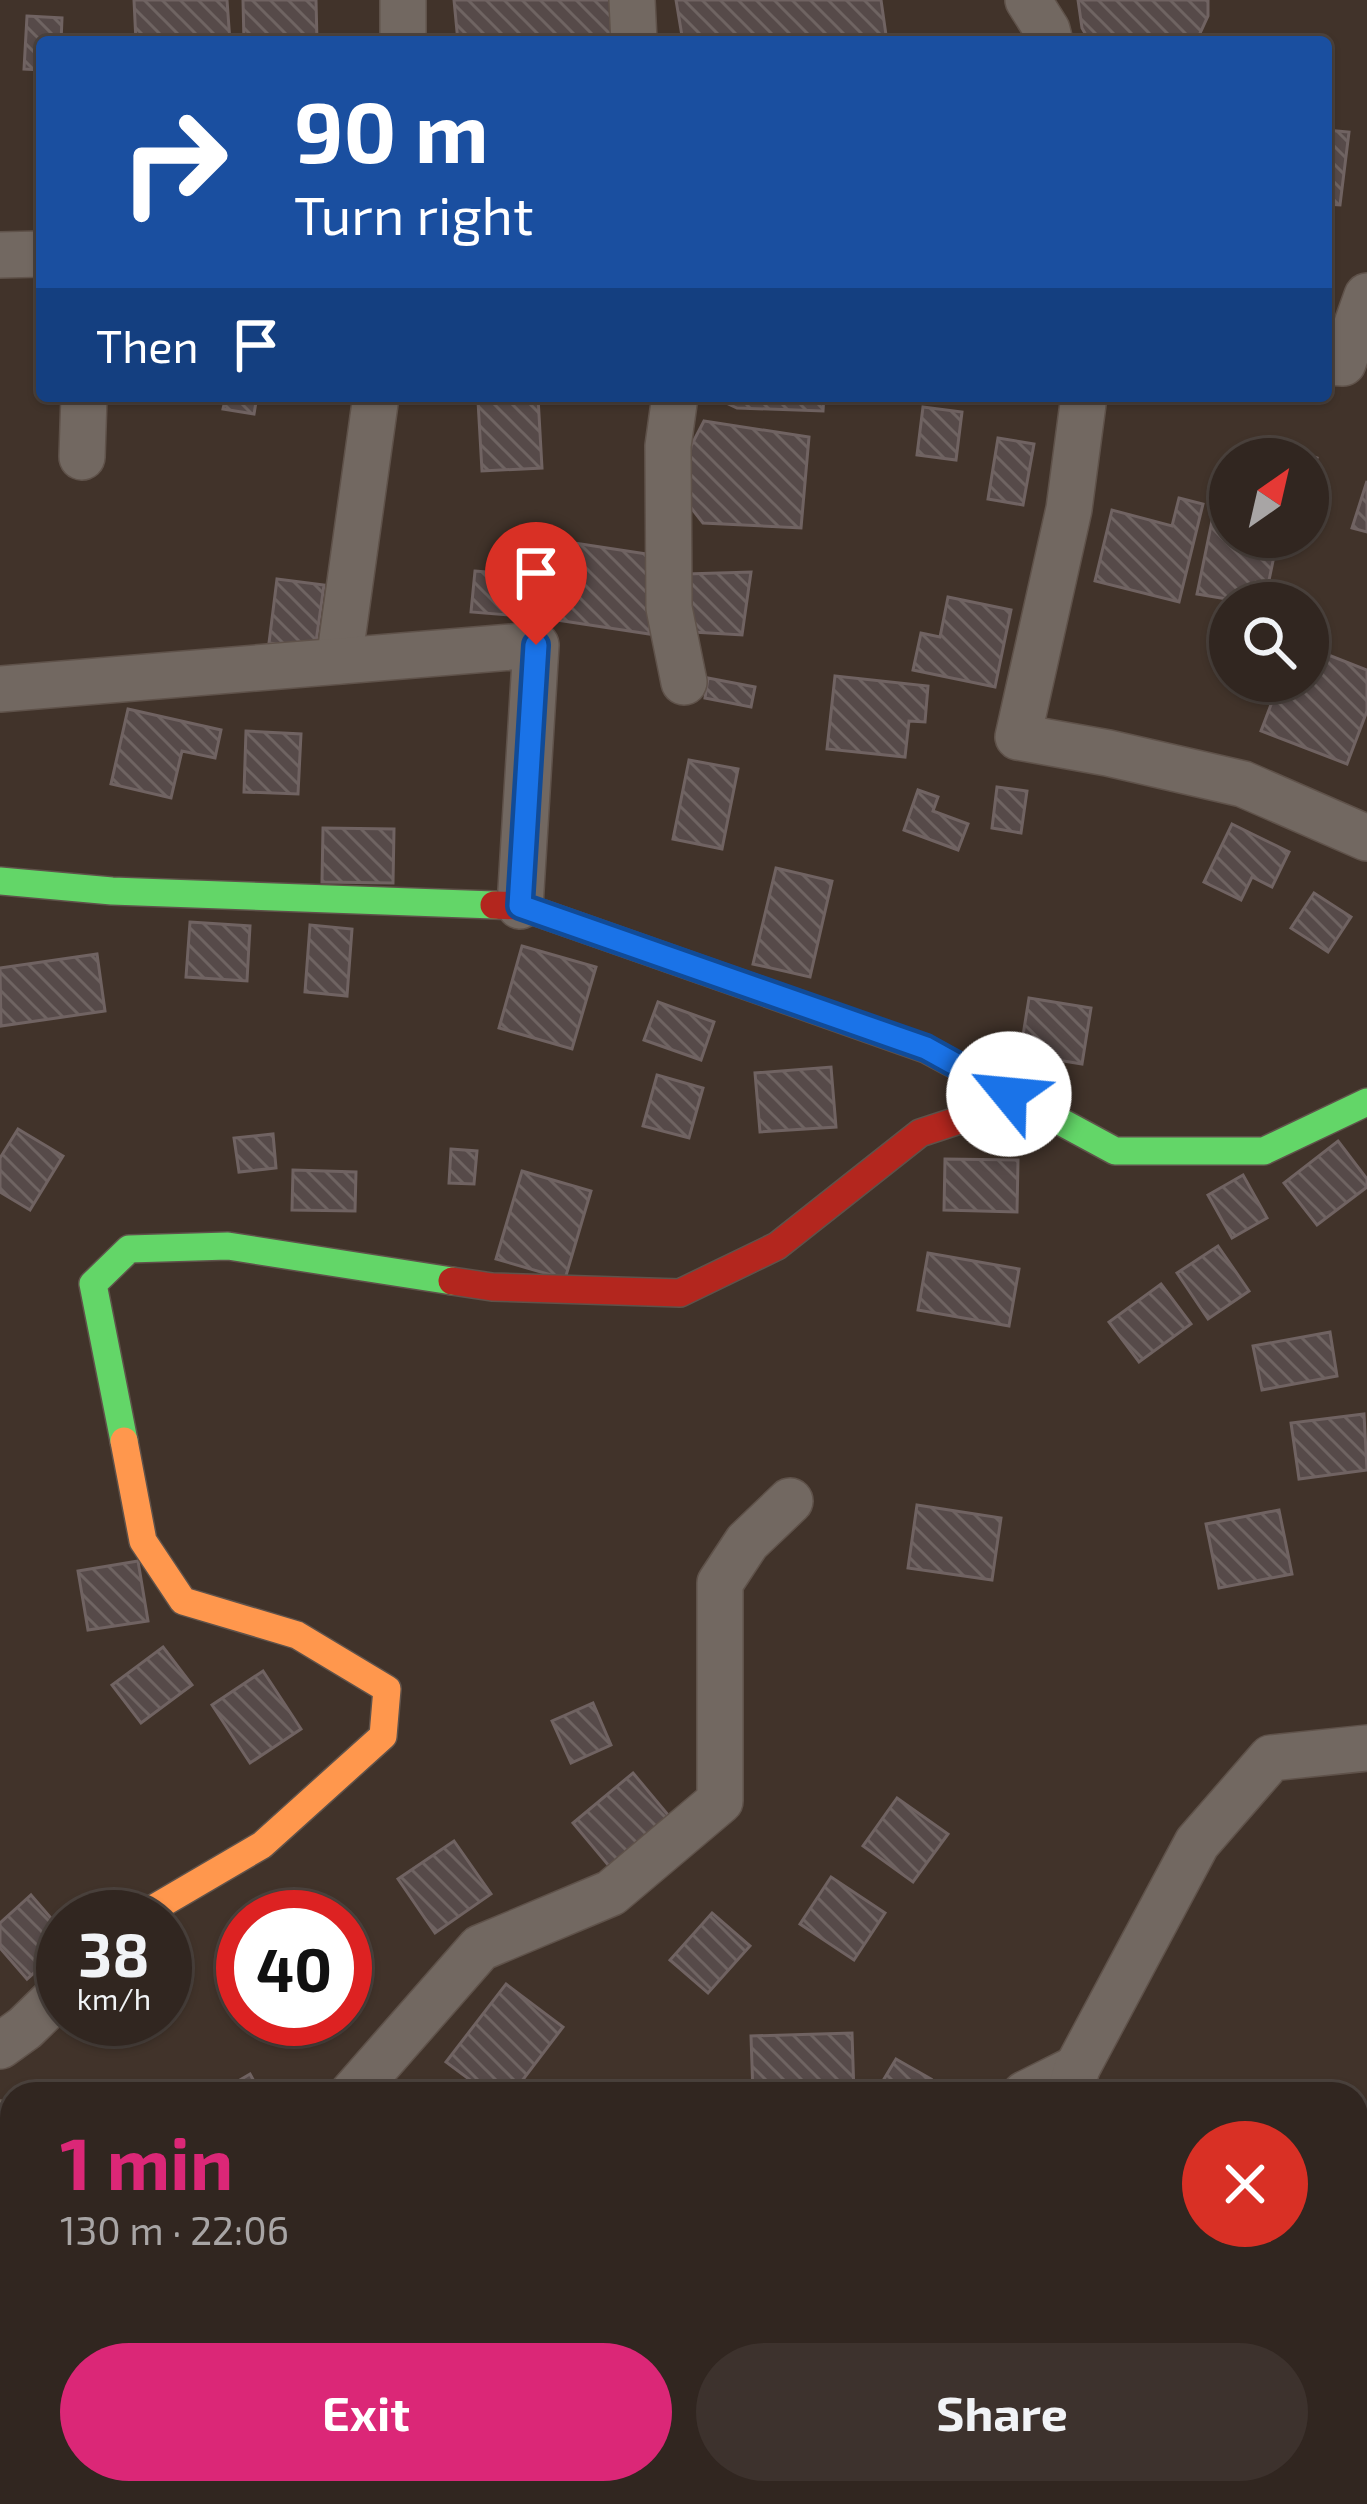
<!DOCTYPE html>
<html lang="en">
<head>
<meta charset="utf-8">
<style>
  :root { --surface:#312620; --page:#3d322d; --text:#f1f3f6; --muted:#a8a5a5; --line:#4c433e; --accent:#db2777 }
  body { margin:0; font-family:"Exo 2",sans-serif; background:var(--page); color:var(--text); height:100vh; display:flex; flex-direction:column; font-size:45px; white-space:nowrap }
  * { box-sizing:border-box; margin:0 }
  p { font-size:39px; color:var(--muted) }
  .icon { flex:none; width:66px; height:66px; fill:none; stroke:currentColor; stroke-width:2; stroke-linecap:round; stroke-linejoin:round }
  .map { position:relative; flex:1; overflow:hidden }
  .sheet { position:absolute; left:0px; top:2082px; width:1368px; height:423px; display:flex; flex-direction:column; background:var(--surface); border-radius:36px 36px 0 0; box-shadow:0 3px 9px #0004,0 0 0 3px var(--line) }
  .sheet>* { flex:none }
  .guide { position:absolute; left:36px; top:36px; width:1296px; height:366px; border-radius:12px; box-shadow:0 3px 9px #0004,0 0 0 3px var(--line); background:#1a4fa0; color:#fff; overflow:hidden }
  .needle { width:78px; rotate:34deg }
  .controls { position:absolute; left:1209px; top:438px; display:grid; gap:24px }
  .controls a { display:grid; place-items:center; width:120px; height:120px; border-radius:50%; background:var(--surface); box-shadow:0 3px 9px #0004,0 0 0 3px var(--line); font-size:60px }
  .speed { position:absolute; left:36px; top:1890px; display:flex; gap:24px; font-size:60px; font-weight:700; text-align:center }
  .speed>* { display:grid; place-content:center; width:156px; height:156px; border-radius:50%; background:var(--surface); box-shadow:0 3px 9px #0004,0 0 0 3px var(--line); line-height:1 }
  .speed small { font-size:30px; font-weight:400 }
  .speed .limit { border:18px solid #d22; background:#fff; color:#111 }
  .pin { position:absolute; display:grid; place-items:center; width:102px; height:102px; color:#fff; margin:-123px -51px; border-radius:50% 50% 50% 0; rotate:-45deg; box-shadow:0 0 12px #0007 }
  .pin .icon { rotate:45deg }
  .me { position:absolute; width:132px; margin:-66px; rotate:298deg; stroke-linejoin:round; filter:drop-shadow(0 0 9px #0008) }
  .turn { display:flex; align-items:center; gap:42px; height:252px; padding:0 60px; font-size:54px }
  .turn .icon { width:156px; height:156px; stroke-width:2.5 }
  .turn b { display:block; font-size:84px; line-height:102px }
  .then { display:flex; align-items:center; height:114px; padding:0 60px; background:#0003; gap:24px; font-size:45px }
  .round { display:grid; place-items:center; flex:none; width:126px; height:126px; border-radius:63px; background:var(--page) }
  .head { display:flex; align-items:center; justify-content:space-between; height:204px; padding:0 60px }
  h1 { font-size:72px; font-weight:700; line-height:90px; color:var(--accent) }
  .action { display:flex; gap:24px; margin-top:auto; padding:24px 60px }
  .action a { flex:1; height:138px; border-radius:72px; background:var(--accent); color:#fff; font-size:48px; font-weight:700; line-height:138px; text-align:center }
  .action a+a { background:var(--page); color:var(--text) }
  .map>svg:first-child { display:block }
  .building { fill:url(#building-back-hatch); stroke:#706362; stroke-width:3 }
  .lines { fill:none; stroke-linecap:round; stroke-linejoin:round }
  .street-casing { stroke:#5f524a; stroke-width:48 }
  .fast-casing { stroke:#5f524a; stroke-width:30 }
  .slow-casing { stroke:#5f524a; stroke-width:30 }
  .jam-casing { stroke:#5f524a; stroke-width:30 }
  .street { stroke:#726861; stroke-width:45 }
  .fast { stroke:#63d668; stroke-width:27 }
  .slow { stroke:#ff974d; stroke-width:27 }
  .jam { stroke:#b3261e; stroke-width:27 }
  .route-casing { stroke:#114b97; stroke-width:30 }
  .route { stroke:#1a73e8; stroke-width:21 }
</style>
</head>
<body>
<div class="map">
<svg width="1367" height="2504" viewBox="0 0 1367 2504">
  <defs>
    <pattern id="building-back-hatch" width="6" height="6" patternUnits="userSpaceOnUse" patternTransform="scale(3)"><rect width="6" height="6" fill="#564a49"/><path d="M-1 5l2 2M0 0l6 6M5-1l2 2" fill="none" stroke="#6f6462"/></pattern>
  </defs>
  <rect width="100%" height="100%" fill="#41332a"/>
  <g class="building">
    <polygon points="134,0 227,0 230,42 136,42"/>
    <polygon points="243,0 316,0 317,42 244,42"/>
    <polygon points="454,0 621,0 614,42 458,42"/>
    <polygon points="676,0 881,0 887,42 683,42"/>
    <polygon points="1078,0 1208,0 1208,16 1196,42 1090,42 1082,28"/>
    <polygon points="27,16 62,18 61,42 42,42 42,70 24,69"/>
    <polygon points="1326,130 1349,132 1340,205 1326,204"/>
    <polygon points="226,396 257,396 254,414 223,409"/>
    <polygon points="711,396 824,396 823,411 737,408"/>
    <polygon points="538,397 542,468 482,471 478,401"/>
    <polygon points="923,407 962,412 956,460 917,455"/>
    <polygon points="704,421 809,437 801,528 703,523 685,500 691,446"/>
    <polygon points="998,438 1034,444 1023,505 988,499"/>
    <polygon points="1282,446 1317,458 1308,489 1308,459 1278,459"/>
    <polygon points="1367,481 1367,532 1352,528"/>
    <polygon points="1179,498 1203,504 1179,602 1095,581 1112,510 1172,526"/>
    <polygon points="1213,516 1230,520 1230,537 1278,537 1268,585 1256,582 1251,603 1197,594"/>
    <polygon points="561,541 660,556 649,634 550,619"/>
    <polygon points="475,571 511,574 508,615 471,612"/>
    <polygon points="751,572 742,635 677,631 686,574"/>
    <polygon points="277,579 324,585 315,649 269,643"/>
    <polygon points="948,597 1011,610 995,687 913,670 921,633 940,637"/>
    <polygon points="1308,647 1367,670 1367,711 1347,764 1261,731 1280,681 1308,681"/>
    <polygon points="835,676 928,686 925,722 909,721 905,757 827,749"/>
    <polygon points="708,678 755,687 751,707 705,698"/>
    <polygon points="128,709 221,730 215,758 182,751 171,798 111,784"/>
    <polygon points="246,731 301,734 298,794 244,792"/>
    <polygon points="689,760 738,769 722,849 673,839"/>
    <polygon points="997,787 1027,791 1021,833 992,828"/>
    <polygon points="918,790 938,797 933,811 968,824 958,850 904,830"/>
    <polygon points="1232,824 1289,852 1272,887 1252,877 1241,900 1204,882"/>
    <polygon points="323,828 394,829 393,883 322,882"/>
    <polygon points="776,868 832,881 810,977 753,964"/>
    <polygon points="1314,893 1351,917 1328,952 1291,928"/>
    <polygon points="190,922 250,926 247,981 186,977"/>
    <polygon points="310,925 352,929 347,996 305,992"/>
    <polygon points="522,946 596,967 572,1049 499,1028"/>
    <polygon points="97,954 105,1011 1,1026 0,968"/>
    <polygon points="1029,998 1091,1008 1082,1064 1020,1054"/>
    <polygon points="658,1002 714,1022 701,1060 644,1040"/>
    <polygon points="831,1067 836,1127 760,1132 755,1073"/>
    <polygon points="657,1075 703,1088 689,1138 643,1126"/>
    <polygon points="18,1129 63,1156 30,1210 0,1192 0,1158"/>
    <polygon points="273,1134 276,1168 239,1172 234,1138"/>
    <polygon points="1338,1141 1367,1179 1367,1187 1317,1225 1284,1183"/>
    <polygon points="451,1149 477,1151 474,1184 449,1183"/>
    <polygon points="945,1159 1018,1160 1017,1212 944,1210"/>
    <polygon points="293,1170 356,1172 355,1211 292,1210"/>
    <polygon points="522,1171 591,1191 565,1279 496,1259"/>
    <polygon points="1243,1175 1267,1218 1232,1238 1208,1195"/>
    <polygon points="1218,1246 1249,1291 1208,1319 1177,1273"/>
    <polygon points="928,1253 1019,1269 1009,1326 918,1310"/>
    <polygon points="1161,1284 1191,1324 1139,1362 1109,1322"/>
    <polygon points="1330,1332 1337,1376 1262,1390 1253,1346"/>
    <polygon points="1364,1414 1367,1470 1299,1479 1291,1423"/>
    <polygon points="917,1505 1001,1518 992,1580 908,1568"/>
    <polygon points="1279,1510 1292,1574 1219,1588 1206,1524"/>
    <polygon points="138,1561 148,1621 88,1630 78,1571"/>
    <polygon points="163,1647 192,1685 141,1723 112,1685"/>
    <polygon points="263,1671 301,1729 250,1763 212,1705"/>
    <polygon points="593,1703 611,1745 571,1763 552,1721"/>
    <polygon points="633,1773 674,1822 614,1872 573,1823"/>
    <polygon points="897,1798 948,1834 913,1882 863,1846"/>
    <polygon points="454,1841 491,1894 435,1933 398,1879"/>
    <polygon points="831,1877 885,1913 854,1960 800,1924"/>
    <polygon points="31,1895 63,1932 63,1947 27,1979 0,1948 0,1923"/>
    <polygon points="712,1913 750,1946 708,1993 670,1960"/>
    <polygon points="243,1951 243,2007 217,1970"/>
    <polygon points="506,1984 563,2027 512,2094 489,2094 446,2062"/>
    <polygon points="852,2033 854,2094 753,2094 751,2036"/>
    <polygon points="896,2059 931,2079 922,2094 875,2094"/>
    <polygon points="250,2074 261,2094 216,2094"/>
  </g>
  <g class="lines">
    <g class="street-casing">
      <g id="street">
        <polyline points="632,0 634,42"/>
        <polyline points="1028,0 1047,30 1050,42"/>
        <polyline points="403,42 403,0"/>
        <polyline points="0,255 42,254"/>
        <polyline points="1326,362 1343,363 1367,296"/>
        <polyline points="675,396 668,446 669,608 684,682"/>
        <polyline points="1084,396 1069,509 1018,737 1108,753 1243,784 1367,838"/>
        <polyline points="82,457 84,396"/>
        <polyline points="339,661 376,396"/>
        <polyline points="0,689 536,645 520,906"/>
        <polyline points="0,2046 25,2028 63,1991"/>
        <polyline points="352,2094 480,1948 611,1893 720,1801 720,1583 747,1542 790,1501"/>
        <polyline points="1025,2094 1077,2068"/>
        <polyline points="1070,2094 1077,2068 1197,1843 1271,1758 1367,1748"/>
        <polyline points="0,2123 12,2128"/>
        <polyline points="0,2318 12,2317"/>
        <polyline points="500,2504 506,2493"/>
        <polyline points="958,2504 962,2493"/>
      </g>
    </g>
    <g class="fast-casing">
      <g id="fast">
        <polyline points="0,881 112,891 494,905"/>
        <polyline points="1019,1099 1115,1151 1264,1151 1367,1102"/>
        <polyline points="124,1441 93,1284 129,1249 228,1246 452,1281"/>
      </g>
    </g>
    <g class="slow-casing">
      <polyline id="slow" points="124,1441 143,1541 183,1601 297,1635 387,1689 383,1736 262,1845 139,1917"/>
    </g>
    <g class="jam-casing">
      <g id="jam">
        <polyline points="494,905 520,906 926,1049 1019,1099"/>
        <polyline points="452,1281 492,1287 680,1293 777,1246 920,1133 993,1109 1051,1117"/>
      </g>
    </g>
    <use href="#street" class="street"/>
    <use href="#fast" class="fast"/>
    <use href="#slow" class="slow"/>
    <use href="#jam" class="jam"/>
  </g>
  <g class="lines">
    <g class="route-casing">
      <polyline id="route" points="536,645 520,906 926,1048 1009,1094"/>
    </g>
    <use href="#route" class="route"/>
  </g>
</svg>
<div class="controls">
<a><svg class="needle" viewBox="-14 -14 28 28"><path d="M0-13l5 13h-10z" fill="#e53935"/><path d="M0 13l5-13h-10z" fill="#a8a5a5"/></svg></a>
<a><svg class="icon" aria-label="search" viewBox="0 0 24 24"><circle cx="10" cy="10" r="6"/><path d="M15 15l6 6"/></svg></a>
</div>
<div class="speed"><div>38<small>km/h</small></div><div class="limit">40</div></div>
<div class="pin" style="left:536px;top:645px;background:#d93025"><svg class="icon" aria-label="arrive" viewBox="0 0 24 24"><path d="M6 21V4h12l-3 4 3 4H6"/></svg></div>
<svg class="me" style="left:1009px;top:1094px" viewBox="-20 -20 40 40"><circle r="19" fill="#fff"/><path d="M0-13L10 11 0 6-10 11z" fill="#1a73e8"/></svg>
<div class="guide">
<div class="turn"><svg class="icon" aria-label="right" viewBox="0 0 24 24"><path d="M7 20v-9h11M14 6l5 5-5 5"/></svg><div><b>90 m</b>Turn right</div></div>
<div class="then">Then<svg class="icon" aria-label="arrive" viewBox="0 0 24 24"><path d="M6 21V4h12l-3 4 3 4H6"/></svg></div>
</div>
<section class="sheet">
<div class="head"><div><h1>1 min</h1><p>130 m · 22:06</p></div><a class="round" style="background:#d93025;color:#fff"><svg class="icon" aria-label="close" viewBox="0 0 24 24"><path d="M6 6l12 12M18 6L6 18"/></svg></a></div>
<div class="action"><a>Exit</a><a>Share</a></div>
</section>
</div>
</body>
</html>
